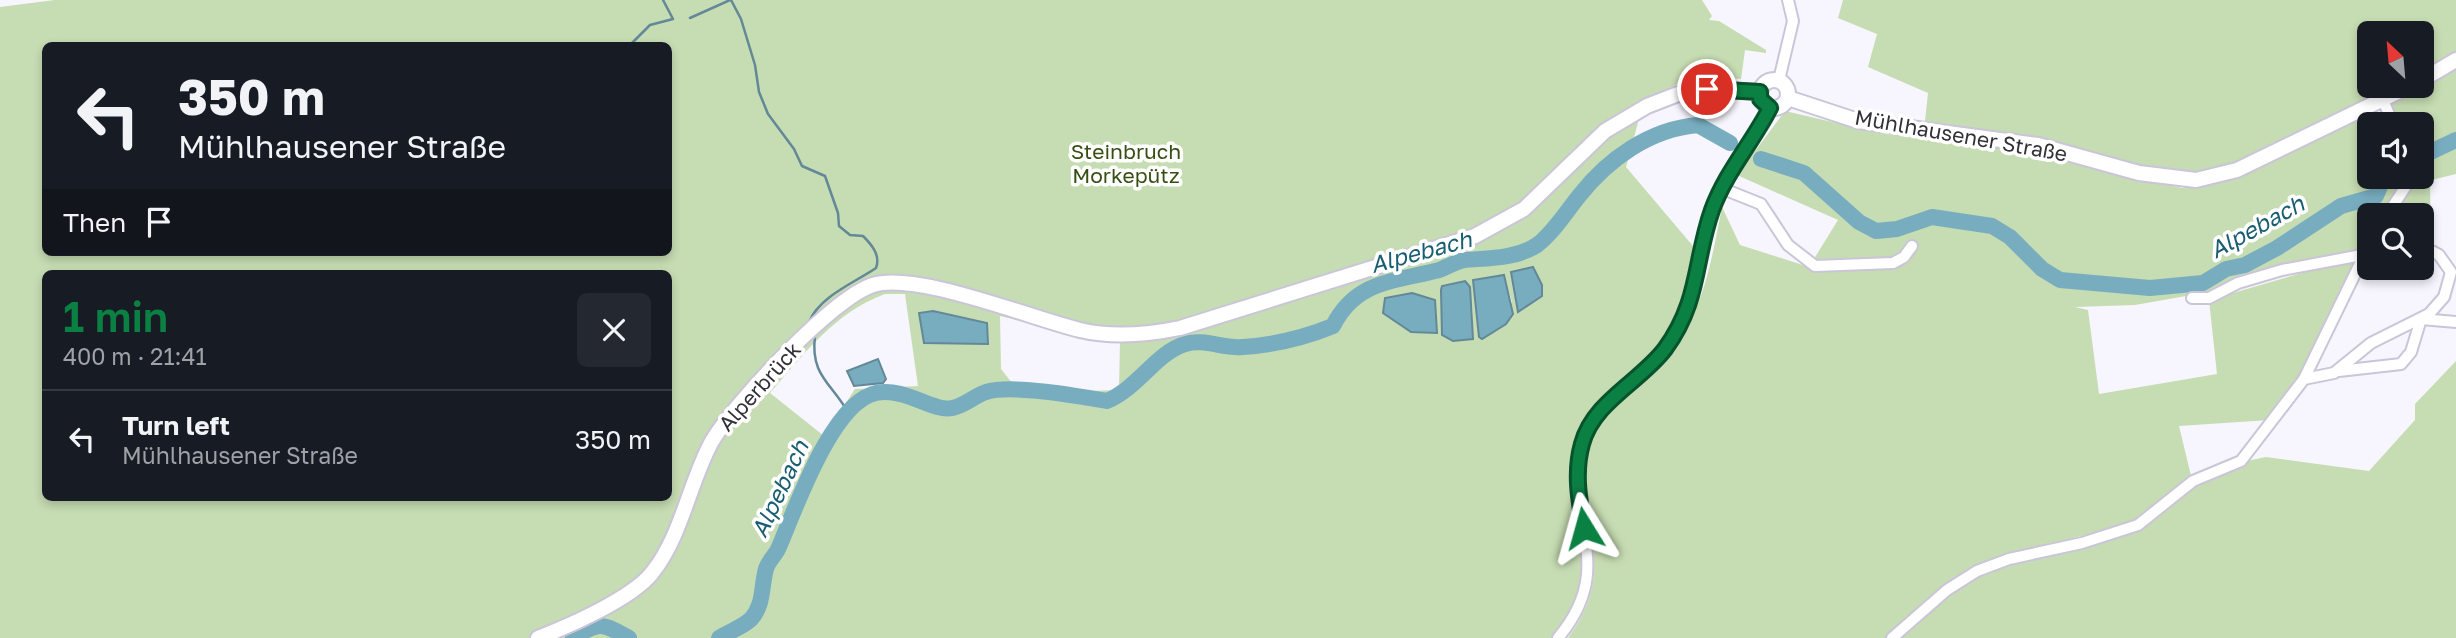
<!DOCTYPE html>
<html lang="en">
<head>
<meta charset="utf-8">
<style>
  :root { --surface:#171b24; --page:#242831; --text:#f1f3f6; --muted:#9ea1a6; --line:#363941; --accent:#0b8043 }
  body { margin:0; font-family:"Golos Text",sans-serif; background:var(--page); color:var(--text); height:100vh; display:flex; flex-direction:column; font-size:26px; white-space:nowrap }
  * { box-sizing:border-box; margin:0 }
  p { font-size:23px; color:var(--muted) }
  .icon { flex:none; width:38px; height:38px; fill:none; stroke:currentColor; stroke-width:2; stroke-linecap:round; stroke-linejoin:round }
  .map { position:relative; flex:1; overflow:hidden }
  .details { position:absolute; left:42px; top:270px; width:630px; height:231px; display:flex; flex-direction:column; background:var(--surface); border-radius:10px; box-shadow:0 4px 10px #0003 }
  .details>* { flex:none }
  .guide { position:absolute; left:42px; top:42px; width:630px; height:214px; border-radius:10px; box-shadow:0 4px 10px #0003; background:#171b24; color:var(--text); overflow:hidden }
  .needle { width:46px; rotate:334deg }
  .fabs { position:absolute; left:2357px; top:21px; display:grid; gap:14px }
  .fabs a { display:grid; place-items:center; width:77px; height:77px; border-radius:10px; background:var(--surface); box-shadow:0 4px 10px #0003; font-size:35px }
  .pin { position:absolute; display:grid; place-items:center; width:60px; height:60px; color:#fff; margin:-30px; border:4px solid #fff; border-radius:50%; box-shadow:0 2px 7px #0007 }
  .me { position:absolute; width:77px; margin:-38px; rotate:352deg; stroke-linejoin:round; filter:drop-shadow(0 0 5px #0008) }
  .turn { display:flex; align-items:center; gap:24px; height:147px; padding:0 21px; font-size:32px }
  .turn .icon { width:91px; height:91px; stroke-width:2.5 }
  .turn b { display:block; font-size:49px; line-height:60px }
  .then { display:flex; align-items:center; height:66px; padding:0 21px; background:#0003; gap:14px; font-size:26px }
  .round { display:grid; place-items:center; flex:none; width:74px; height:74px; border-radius:10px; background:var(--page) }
  .headline { display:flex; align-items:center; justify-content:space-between; height:119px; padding:0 21px }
  h1 { font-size:42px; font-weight:600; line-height:52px; color:var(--accent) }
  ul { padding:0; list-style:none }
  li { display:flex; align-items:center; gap:21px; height:98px; padding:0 21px; border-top:2px solid var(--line) }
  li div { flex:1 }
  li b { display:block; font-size:26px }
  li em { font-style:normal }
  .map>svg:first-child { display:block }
  .green { fill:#c6dcb2; fill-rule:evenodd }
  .water { fill:#78adc0; stroke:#638897; stroke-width:2 }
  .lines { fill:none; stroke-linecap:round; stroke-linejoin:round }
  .stream { stroke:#638897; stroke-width:2.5 }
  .river { stroke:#78adc0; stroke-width:16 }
  .minor-casing { stroke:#cac5d8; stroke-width:14 }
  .major-casing { stroke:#cac5d8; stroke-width:18 }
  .minor { stroke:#fff; stroke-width:10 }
  .major { stroke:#fff; stroke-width:14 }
  .route-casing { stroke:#07532c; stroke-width:18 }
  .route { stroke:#0b8043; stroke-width:12 }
  .labels { text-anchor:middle; stroke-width:7; stroke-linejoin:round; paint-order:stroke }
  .street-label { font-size:21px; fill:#333138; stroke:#fff }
  .park-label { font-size:21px; fill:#365013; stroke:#fff }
  .water-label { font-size:23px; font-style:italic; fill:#185d72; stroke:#fff }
</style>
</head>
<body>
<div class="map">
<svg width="2456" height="638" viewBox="0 0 2456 638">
  <rect width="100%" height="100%" fill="#f7f5fd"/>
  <g class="green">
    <path d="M55 0H1702L1712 16 1709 20 1719 21 1766 50V53L1745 50 1741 79 1694 76 1644 100 1626 167 1698 252C1689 285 1684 318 1662 345 1636 377 1590 400 1579 441 1576 451 1580 467 1580 478 1583 529 1597 602 1551 638H0V7ZM46 46H668V252H46ZM46 273H668V497H46ZM1504 275 1512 302 1479 337 1473 281ZM885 294H905L918 386 855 389 824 436 770 393C805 353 834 313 885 294ZM1472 304 1473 338 1453 340 1442 334 1443 312ZM919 313 987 323 988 344 924 343ZM1000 316 1120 343 1119 390 1020 393 1001 369Z"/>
    <polygon points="1843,0 2456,0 2456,54 2422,73 2422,33 2370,33 2370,86 2400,86 2242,163 2187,177 2153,172 2022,136 1925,121 1928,93 1868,67 1877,34 1838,18"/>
    <polygon points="2456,64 2456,174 2427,181 2422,177 2422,124 2396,124 2390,107 2397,96"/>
    <path d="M1785 111 1884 134 1965 139 2035 152 2182 188 2214 183 2369 112 2380 113 2389 124H2370V177H2409L2382 215H2370L2369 232 2359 252 2245 277 2203 293 2135 305 2075 307 2088 310 2099 394 2217 374 2209 300 2350 259 2354 263 2300 375 2269 420 2179 426 2192 480 2132 523 2018 552 1970 570 1928 599 1885 638H1568C1626 560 1566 517 1590 443 1601 407 1644 385 1667 356 1704 311 1711 263 1722 207L1740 245 1809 267 1838 220 1737 175Z"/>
    <polygon points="2421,183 2430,183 2431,247 2422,244 2422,215 2391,215 2414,186"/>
    <polygon points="2456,361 2456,638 1895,638 1949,591 1979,573 2010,561 2138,527 2194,482 2242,462 2266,457 2369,471 2415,420 2415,404"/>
  </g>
  <g class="water">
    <polygon points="1533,267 1542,285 1542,296 1518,312 1511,272"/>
    <polygon points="1504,275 1513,314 1506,324 1482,339 1479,337 1473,280"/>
    <polygon points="1465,281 1470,287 1473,339 1453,341 1442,335 1441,290 1442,286"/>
    <polygon points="1412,293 1435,300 1437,333 1411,332 1383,313 1385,298"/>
    <polygon points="933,311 987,323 988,344 924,343 919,313"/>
    <polygon points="878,359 886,379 883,383 854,386 847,371"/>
  </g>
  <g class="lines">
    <g class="stream">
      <path d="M731 0 741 19 755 65 759 92 768 114 794 149 802 166 825 176 838 213 839 226 850 235 863 236C871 244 881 255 876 268 854 283 820 296 809 322"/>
      <polyline points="690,18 730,0"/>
      <polyline points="629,46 650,25 673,19 663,0"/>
      <path d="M815 336C810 376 832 383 849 414"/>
    </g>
    <g class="river">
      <polyline points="2422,156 2456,140"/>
      <polyline points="1761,159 1804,173 1859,222 1876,231 1897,229 1932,217 1992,226 2010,237 2042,269 2060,280 2150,288 2203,283 2226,269 2245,265 2277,248 2341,206 2376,196 2384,177"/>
      <path d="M573 638C600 621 602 623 629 638"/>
      <path d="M719 638C728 632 743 627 751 619 764 605 761 587 766 569 768 561 776 555 779 547 795 510 832 402 876 393 906 387 932 412 952 408 964 406 974 396 986 392 1012 384 1079 396 1107 401 1139 387 1156 353 1185 344 1205 338 1222 349 1243 347 1272 345 1306 337 1333 326 1355 282 1391 282 1435 271 1445 269 1455 261 1465 260 1488 258 1516 259 1537 245 1553 233 1566 212 1579 196 1608 159 1650 129 1698 125L1730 143"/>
    </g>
    <g class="minor-casing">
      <g id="minor">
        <polyline points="1779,80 1793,21 1788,0"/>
        <polyline points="2383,100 2393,124"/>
        <polyline points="1721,188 1761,204 1788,245 1815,266 1893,263 1904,257 1912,246"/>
        <polyline points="2387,215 2412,177"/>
        <polyline points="2192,298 2209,298 2238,283 2282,270 2362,255"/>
        <polyline points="2421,319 2456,322"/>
        <polyline points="2339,371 2401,364 2411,352 2421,319"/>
        <polyline points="2304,379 2334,373 2371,343 2429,314 2444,297 2451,272 2439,255 2422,246"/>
        <path d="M1558 638C1624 560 1554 510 1583 440 1596 408 1623 393 1647 370 1658 359 1667 345 1676 332 1699 294 1698 251 1712 210 1726 172 1752 143 1770 108"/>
        <polyline points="1892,638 1947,590 1977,571 2009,559 2082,543 2138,525 2193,481 2241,461 2304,379 2370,243"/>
      </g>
    </g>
    <g class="major-casing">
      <g id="major">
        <circle cx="1774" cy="94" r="14"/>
        <polyline points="2422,80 2456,60"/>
        <polyline points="1788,98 1858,121 2038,145 2139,173 2196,180 2237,170 2410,86"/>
        <path d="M538 638C569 626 631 599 652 573 682 535 689 484 711 443 732 405 834 297 873 285 916 271 1033 319 1080 330 1113 338 1146 335 1180 328L1475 236 1524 209 1605 131 1647 106 1678 94 1707 89 1760 92"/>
      </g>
    </g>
    <use href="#minor" class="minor"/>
    <use href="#major" class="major"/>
  </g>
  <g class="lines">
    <g class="route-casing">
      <path id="route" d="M1584 528C1579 500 1574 472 1582 444 1593 402 1640 382 1665 349 1700 301 1694 261 1712 210 1726 172 1752 143 1770 108L1760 99V92L1707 89"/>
    </g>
    <use href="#route" class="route"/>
  </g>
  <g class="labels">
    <g class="street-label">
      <text transform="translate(1961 136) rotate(10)" y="7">Mühlhausener Straße</text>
      <text transform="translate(760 387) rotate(-48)" y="7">Alperbrück</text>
    </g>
    <g class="park-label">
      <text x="1126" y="159">Steinbruch<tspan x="1126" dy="24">Morkepütz</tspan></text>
    </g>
    <g class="water-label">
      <text transform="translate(2257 227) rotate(-29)" y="8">Alpebach</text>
      <text transform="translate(1421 252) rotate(-15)" y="8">Alpebach</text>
      <text transform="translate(780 489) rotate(-65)" y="8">Alpebach</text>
    </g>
  </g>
</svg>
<div class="fabs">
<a><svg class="needle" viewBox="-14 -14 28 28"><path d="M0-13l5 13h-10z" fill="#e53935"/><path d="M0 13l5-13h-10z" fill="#9ea1a6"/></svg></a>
<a><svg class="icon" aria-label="sound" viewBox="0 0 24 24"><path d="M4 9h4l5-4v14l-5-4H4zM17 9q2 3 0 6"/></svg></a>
<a><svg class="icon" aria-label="search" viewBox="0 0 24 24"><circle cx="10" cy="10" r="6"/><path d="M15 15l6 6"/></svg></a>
</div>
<div class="pin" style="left:1707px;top:89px;background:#d93025"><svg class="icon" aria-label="arrive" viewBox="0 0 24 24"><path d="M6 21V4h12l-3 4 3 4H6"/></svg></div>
<svg class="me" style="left:1584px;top:528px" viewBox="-20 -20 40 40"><path d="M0-17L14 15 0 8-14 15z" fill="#0b8043" stroke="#fff" stroke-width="4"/></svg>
<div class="guide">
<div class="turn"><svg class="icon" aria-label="left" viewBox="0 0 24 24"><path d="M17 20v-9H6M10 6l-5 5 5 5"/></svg><div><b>350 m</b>Mühlhausener Straße</div></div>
<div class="then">Then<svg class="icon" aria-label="arrive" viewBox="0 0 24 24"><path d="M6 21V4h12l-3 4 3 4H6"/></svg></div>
</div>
<section class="details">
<div class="headline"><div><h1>1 min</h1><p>400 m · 21:41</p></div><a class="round"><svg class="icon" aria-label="close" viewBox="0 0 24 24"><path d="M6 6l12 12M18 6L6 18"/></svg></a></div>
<ul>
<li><svg class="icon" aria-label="left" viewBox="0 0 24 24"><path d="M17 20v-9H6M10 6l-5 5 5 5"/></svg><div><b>Turn left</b><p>Mühlhausener Straße</p></div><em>350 m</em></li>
</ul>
</section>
</div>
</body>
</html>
